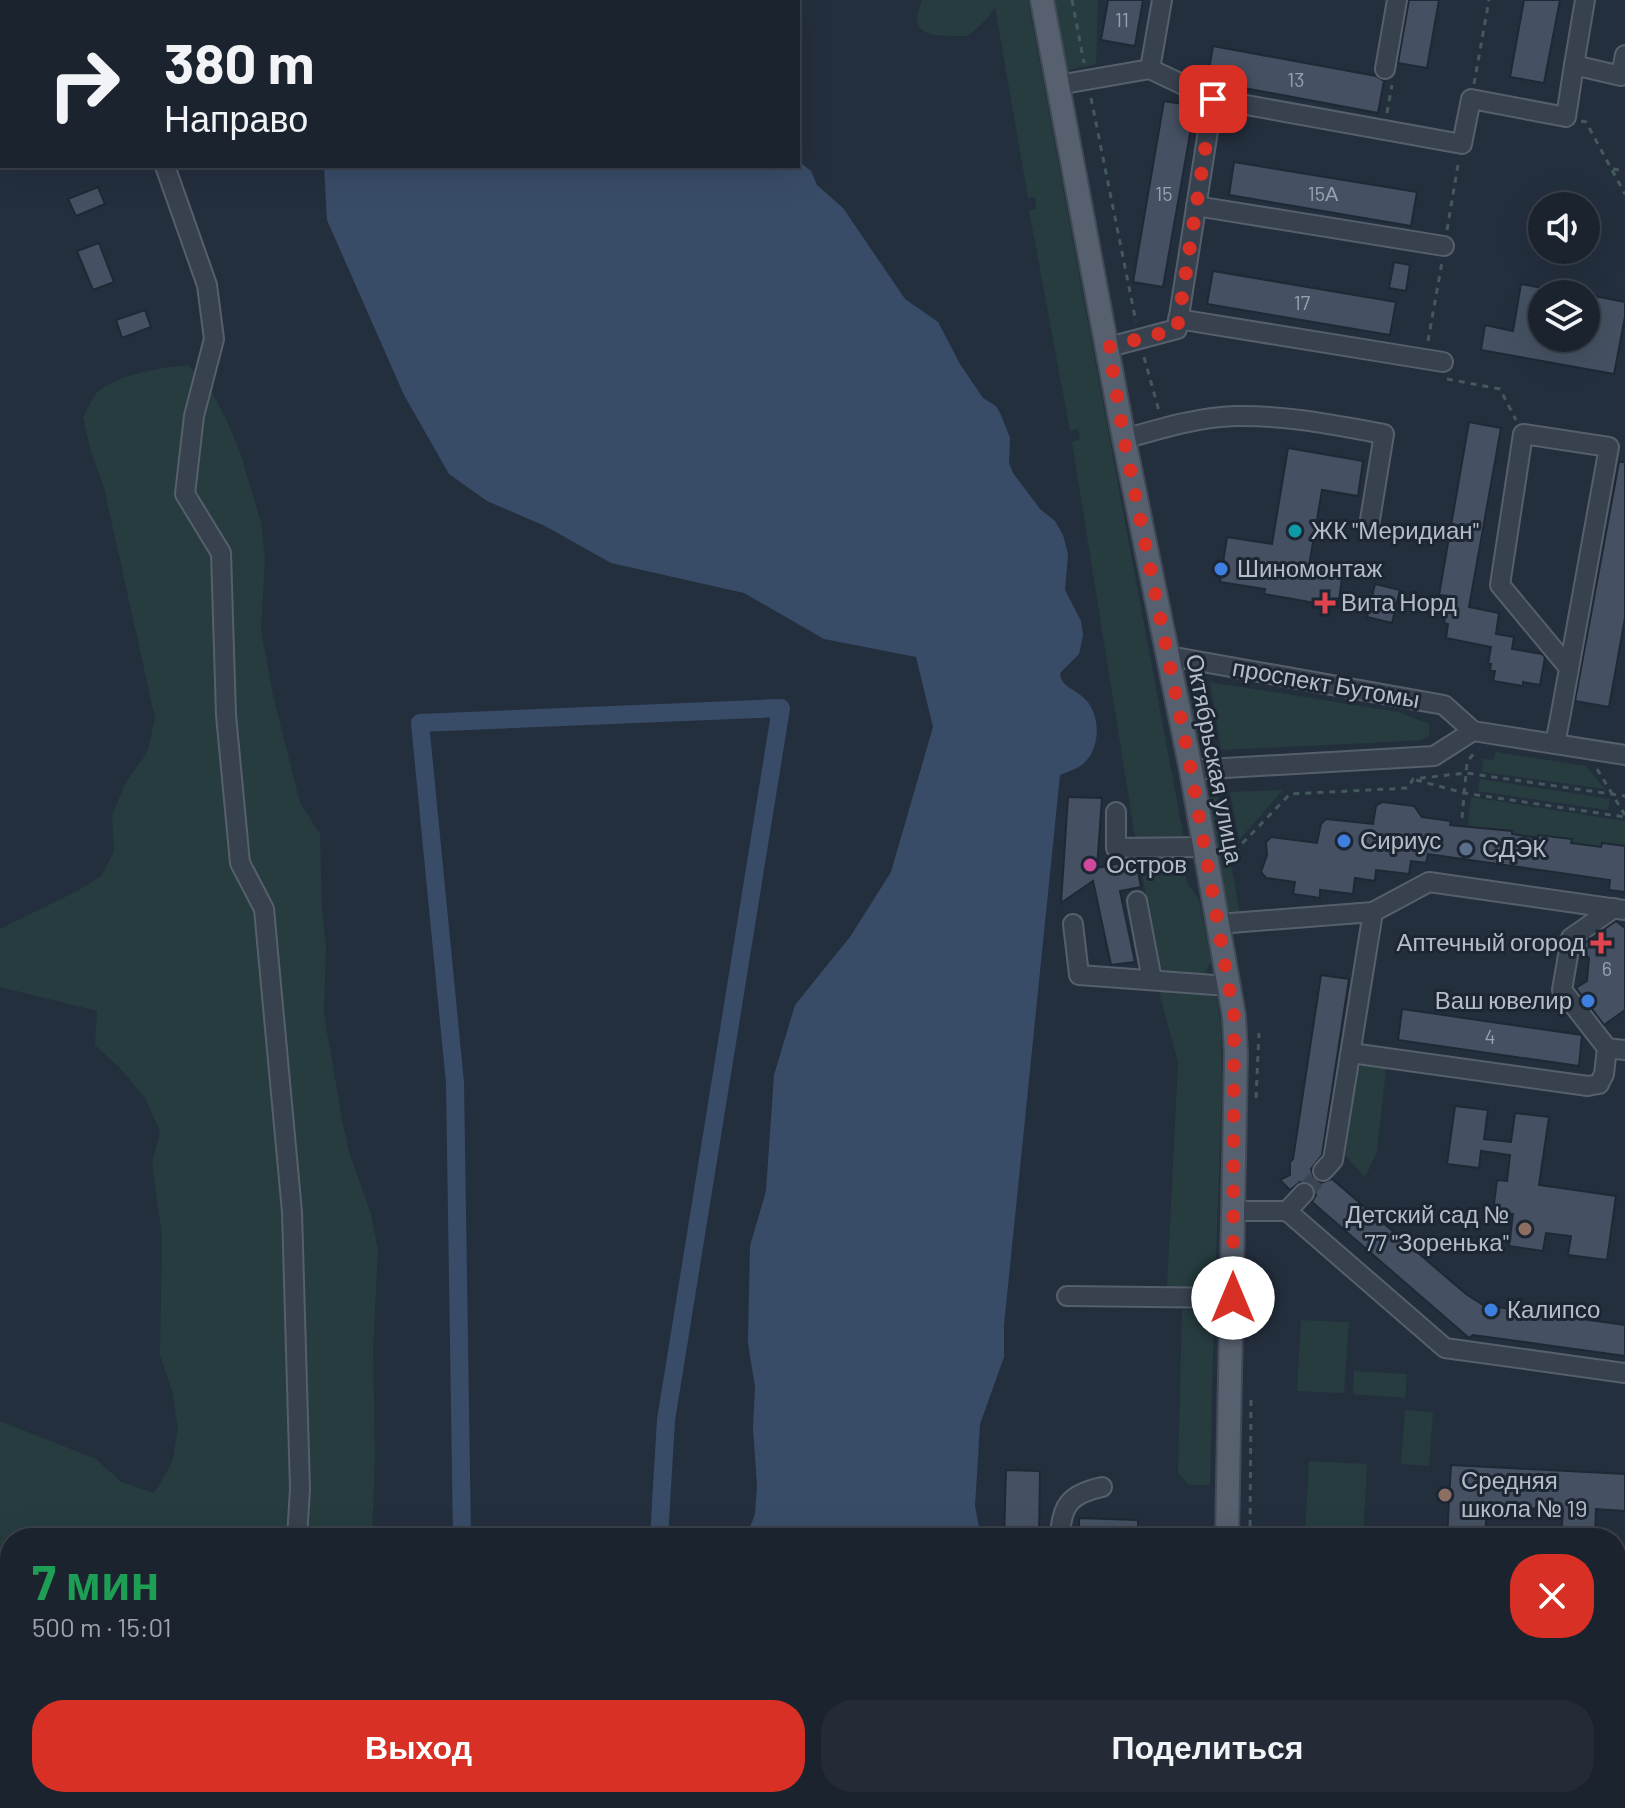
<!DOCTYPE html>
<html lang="ru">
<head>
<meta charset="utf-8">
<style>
  :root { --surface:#1b232e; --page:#242b36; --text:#f1f3f6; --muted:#a0a4aa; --line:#39404a; --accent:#d93025 }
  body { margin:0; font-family:Barlow,sans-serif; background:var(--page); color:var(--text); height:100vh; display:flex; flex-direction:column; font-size:30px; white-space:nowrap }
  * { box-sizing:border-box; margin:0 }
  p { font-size:26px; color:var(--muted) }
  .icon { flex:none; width:44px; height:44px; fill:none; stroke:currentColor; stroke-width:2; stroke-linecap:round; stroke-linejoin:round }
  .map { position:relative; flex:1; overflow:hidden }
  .side { position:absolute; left:0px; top:1528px; width:1626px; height:280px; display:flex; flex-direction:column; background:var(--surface); border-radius:32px 32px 0 0; box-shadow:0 8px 32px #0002,0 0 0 2px var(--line) }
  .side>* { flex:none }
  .banner { position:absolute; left:0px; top:0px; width:800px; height:168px; box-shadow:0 8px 32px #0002,0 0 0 2px var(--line); background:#1b232e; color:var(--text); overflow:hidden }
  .buttons { position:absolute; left:1528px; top:192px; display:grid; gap:16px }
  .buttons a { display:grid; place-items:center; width:72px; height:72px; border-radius:50%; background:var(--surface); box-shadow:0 8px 32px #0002,0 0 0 2px var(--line); font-size:40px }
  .pin { position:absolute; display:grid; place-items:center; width:68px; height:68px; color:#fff; margin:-34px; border-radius:16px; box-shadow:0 4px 12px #0006 }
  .me { position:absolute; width:88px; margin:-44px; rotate:0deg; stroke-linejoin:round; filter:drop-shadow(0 0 6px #0008) }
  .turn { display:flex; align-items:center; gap:28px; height:168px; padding:0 32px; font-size:36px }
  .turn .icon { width:104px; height:104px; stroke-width:2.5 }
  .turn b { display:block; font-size:56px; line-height:68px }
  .round { display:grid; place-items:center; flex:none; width:84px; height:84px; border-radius:32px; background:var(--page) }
  .headline { display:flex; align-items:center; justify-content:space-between; height:136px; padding:0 32px }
  h1 { font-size:48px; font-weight:700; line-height:60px; color:#1e9e55 }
  .cta { display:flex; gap:16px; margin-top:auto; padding:16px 32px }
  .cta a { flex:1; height:92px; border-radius:32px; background:var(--accent); color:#fff; font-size:32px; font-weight:700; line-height:92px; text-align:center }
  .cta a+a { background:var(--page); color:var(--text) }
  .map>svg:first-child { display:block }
  .green { fill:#263c3f }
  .water { fill:#394c67 }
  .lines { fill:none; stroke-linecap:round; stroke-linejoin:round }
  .canal { stroke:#394c67; stroke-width:18 }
  .building { fill:#455162; stroke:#1f2835; stroke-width:2 }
  .minor-tunnel { stroke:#3a4453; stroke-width:18; stroke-dasharray:18 9; stroke-linecap:butt }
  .minor-casing { stroke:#565f6c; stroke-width:22 }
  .major-casing { stroke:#414a57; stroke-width:26 }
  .path { stroke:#44595c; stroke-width:3; stroke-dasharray:6 6; stroke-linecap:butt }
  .minor { stroke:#38414e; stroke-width:18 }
  .major { stroke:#56606e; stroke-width:22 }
  .route { stroke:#d93025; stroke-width:14; stroke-dasharray:0 25.2 }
  .culture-dot { fill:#0f9aa8; stroke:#1d2633; stroke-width:3 }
  .shop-dot { fill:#3f7fe0; stroke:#1d2633; stroke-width:3 }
  .health-dot { fill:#e0444e; stroke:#1d2633; stroke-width:3 }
  .service-dot { fill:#5c6f8a; stroke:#1d2633; stroke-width:3 }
  .hotel-dot { fill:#d1479c; stroke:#1d2633; stroke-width:3 }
  .education-dot { fill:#8d6e63; stroke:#1d2633; stroke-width:3 }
  .labels { text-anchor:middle; stroke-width:6; stroke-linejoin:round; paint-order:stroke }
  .number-label { font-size:20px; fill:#98a1af }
  .poi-label { font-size:24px; fill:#b4bcc9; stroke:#1d2633; text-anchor:start }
  .street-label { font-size:24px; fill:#b4bcc9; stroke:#1d2633 }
</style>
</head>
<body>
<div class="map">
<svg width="1625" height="1808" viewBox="0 0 1625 1808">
  <rect width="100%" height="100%" fill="#242f3e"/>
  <g class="green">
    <path d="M922 0H1028L1184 839 1135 837 1072 442 1080 439 1078 429 1070 431 1029 210 1036 209 1035 197 1028 198 995 7 986 20 968 36C940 35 904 41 922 0Z"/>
    <polygon points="1050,0 1098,0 1096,64 1064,71"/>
    <path d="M188 365 211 390 226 419 240 452 261 522 265 559 261 630 273 695 300 803 320 834 322 911 326 945 324 1014 342 1119 349 1152 371 1214 378 1250 373 1350 375 1457 372 1538H10V1798H374L376 1808H0V1421L96 1459 121 1482 154 1493 172 1463 178 1428 172 1391 160 1355 162 1236 152 1164 160 1131 145 1098 121 1069 95 1045 97 1011 0 987V929L79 890 101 876 114 852 112 815 126 782 147 753 155 718 104 488 91 452 83 417C88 409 93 395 100 390 124 373 159 368 188 365Z"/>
    <path d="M1200 682 1210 750C1196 744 1186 713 1187 697 1188 690 1194 686 1200 682Z"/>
    <polygon points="1210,682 1398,712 1429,724 1429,736 1421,740 1408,741 1221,750"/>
    <polygon points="1496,752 1586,766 1605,789 1482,772 1483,759 1493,760"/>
    <polygon points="1480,779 1610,799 1608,810 1478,791"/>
    <polygon points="1216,787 1240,913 1228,914 1207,801"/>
    <polygon points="1283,790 1239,840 1230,792"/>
    <polygon points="1471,797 1625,821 1625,846 1602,843 1601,847 1571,843 1571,839 1539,835 1538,838 1512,834 1511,831 1468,827"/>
    <polygon points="1170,853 1183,861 1187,883 1199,900 1211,961 1205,974 1199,977 1161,973 1138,854"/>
    <polygon points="1166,989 1208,992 1217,998 1221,1027 1222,1087 1215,1287 1167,1287 1178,1062 1159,992 1166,992"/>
    <polygon points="1387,1062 1377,1151 1365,1178 1345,1155 1358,1069 1363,1063"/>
    <polygon points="1182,1310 1214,1311 1210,1485 1189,1485 1178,1473"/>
    <polygon points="1301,1320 1349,1322 1344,1393 1297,1391"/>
    <polygon points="1354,1371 1407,1374 1405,1398 1353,1394"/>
    <polygon points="1405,1410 1433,1412 1429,1466 1401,1464"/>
    <polygon points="1309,1461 1367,1464 1363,1538 1305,1538"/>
  </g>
  <path class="water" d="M798 161 811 171 817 185 843 208 905 299 938 322 960 364 983 398 996 406 1001 415 1010 438 1009 463 1013 473 1040 509 1055 521 1063 535 1068 554 1065 590 1081 621 1083 635 1079 654 1060 673C1061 688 1076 689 1085 699 1101 715 1101 749 1083 764 1077 769 1067 772 1060 775L1004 1325V1357L980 1424 975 1506 981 1538H746L755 1514 757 1486 753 1428 755 1387 748 1343 750 1246 766 1191 774 1075 795 1005 850 937 891 872 933 727 916 657 824 639 744 593 611 563 545 526 487 501 449 474 404 395 327 220 324 166H798Z"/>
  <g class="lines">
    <g class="canal">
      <polyline points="462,1538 455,1083 420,723 781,708 666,1420 659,1538"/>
      <polyline points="466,1798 466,1808"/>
      <polyline points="730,1798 741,1808"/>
      <polyline points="677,1808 684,1798"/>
      <polyline points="900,1808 901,1798"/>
    </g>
  </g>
  <g class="building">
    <polygon points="1108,0 1143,0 1135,46 1101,40"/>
    <polygon points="1409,0 1439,0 1427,68 1398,63"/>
    <polygon points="1524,0 1560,0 1544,83 1510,77"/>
    <polygon points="1213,46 1376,76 1384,81 1378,113 1207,81"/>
    <polygon points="1164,101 1195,106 1163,287 1133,282"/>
    <polygon points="1234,162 1417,192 1411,226 1229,195"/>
    <polygon points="98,187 105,204 76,216 68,199"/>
    <polygon points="99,243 114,282 93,290 77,251"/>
    <polygon points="1394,262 1410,265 1406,291 1389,288"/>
    <polygon points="1213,271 1396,302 1390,335 1207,304"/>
    <polygon points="1521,284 1542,288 1542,338 1585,344 1594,296 1625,302 1625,317 1614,374 1481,350 1485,325 1513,331"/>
    <polygon points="145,310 151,327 122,338 116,320"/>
    <polygon points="1469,422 1501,428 1469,607 1499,613 1496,634 1514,637 1512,649 1542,654 1545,657 1540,685 1523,682 1523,686 1493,681 1495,671 1490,671 1491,664 1488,664 1491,647 1446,638 1448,624 1444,623 1448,596 1439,595"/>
    <polygon points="1288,448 1363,461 1358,496 1322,490 1309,566 1343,571 1338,607 1264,594 1265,589 1220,582 1227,537 1272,544"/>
    <polygon points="1619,462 1625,462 1625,618 1609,707 1575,701"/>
    <polygon points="1375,584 1400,590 1392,623 1367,617"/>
    <polygon points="1068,797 1102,798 1097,868 1136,860 1141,887 1120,891 1135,962 1111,965 1093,881 1061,903"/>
    <polygon points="1382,802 1414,806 1422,817 1451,821 1450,825 1512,831 1512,834 1538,838 1538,835 1572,839 1571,843 1601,847 1602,843 1625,846 1625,892 1609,890 1610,880 1428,854 1426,863 1411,861 1409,874 1376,870 1375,881 1355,878 1353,894 1320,890 1320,898 1293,894 1295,882 1266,878 1261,872 1267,855 1266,842 1271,837 1317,843 1321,824 1326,819 1373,824 1376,806"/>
    <polygon points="1616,921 1625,928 1625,1010 1604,1025 1576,988 1587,981 1589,958 1581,948 1582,945"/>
    <polygon points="1321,975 1349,979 1322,1155 1311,1169 1314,1179 1321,1183 1332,1179 1466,1294 1483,1305 1625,1325 1625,1356 1473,1335 1469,1338 1312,1202 1316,1195 1312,1184 1300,1182 1290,1190 1280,1180 1290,1175 1290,1162 1293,1159"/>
    <polygon points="1402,1009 1582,1035 1579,1066 1398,1040"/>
    <polygon points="1455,1106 1488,1110 1484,1139 1511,1142 1515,1113 1549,1117 1539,1185 1616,1196 1607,1260 1568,1255 1571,1236 1546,1233 1543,1251 1509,1246 1513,1214 1493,1211 1497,1180 1507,1181 1510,1155 1481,1151 1479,1168 1447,1164"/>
    <polygon points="1451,1465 1625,1474 1625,1511 1596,1509 1595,1538 1561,1538 1563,1510 1487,1506 1485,1538 1447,1538"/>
    <polygon points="1006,1470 1040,1471 1039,1538 1004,1538"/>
    <polygon points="1079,1518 1138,1520 1138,1538 1079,1538"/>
  </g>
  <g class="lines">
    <polyline class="minor-tunnel" points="1304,1193 1323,1171"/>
    <g class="minor-casing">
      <g id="minor">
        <polyline points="108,0 109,2"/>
        <polyline points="1585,0 1574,65 1621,76 1625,55"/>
        <polyline points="1150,69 1162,0"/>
        <polyline points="1385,69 1397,0"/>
        <polyline points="0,72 2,71"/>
        <polyline points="1058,85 1150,69 1213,99 1462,144 1471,99 1566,117 1574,65"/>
        <polyline points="165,166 207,285 214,339 194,416 185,494 221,553 226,715 240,863 264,909 292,1212 300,1489 297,1538"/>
        <polyline points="1196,206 1444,246"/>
        <polyline points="1178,319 1443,362"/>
        <polyline points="1109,347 1177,329 1213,99"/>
        <path d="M1124 439C1159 429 1198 417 1235 416 1286 415 1334 425 1384 434L1370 520"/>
        <polyline points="1169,656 1444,705 1473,731 1625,755"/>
        <polyline points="1555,744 1561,713 1609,447 1523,434 1500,585 1569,668"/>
        <polyline points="1191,770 1434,756 1473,731"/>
        <polyline points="1116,812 1116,848 1204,847"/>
        <polyline points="1137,901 1152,980"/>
        <polyline points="1614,908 1571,938 1562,990 1607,1048 1625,1050"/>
        <polyline points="1073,924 1079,975 1228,986"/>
        <polyline points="1218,924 1373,912 1429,882 1625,910"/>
        <polyline points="1351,1053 1588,1086 1599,1084 1604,1074 1607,1048"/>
        <polyline points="1323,1171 1333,1160 1373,912"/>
        <polyline points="1232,1211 1287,1211 1445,1348 1625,1373"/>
        <polyline points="1287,1211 1304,1193"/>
        <polyline points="1067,1296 1233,1298"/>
        <path d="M1060 1538C1061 1505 1070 1494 1102 1487"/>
        <polyline points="309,1798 311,1808"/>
        <polyline points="1026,1808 1026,1801"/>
        <polyline points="1067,1808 1146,1798"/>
        <polyline points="1446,1808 1455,1800 1625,1808"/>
      </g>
    </g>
    <g class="major-casing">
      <g id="major">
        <polyline points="1042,0 1124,439 1191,770 1234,1016 1236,1054 1227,1538"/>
        <polyline points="1221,1808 1221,1798"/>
      </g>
    </g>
    <g class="path">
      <polyline points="1072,0 1084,63"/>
      <polyline points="1474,84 1489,0"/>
      <polyline points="1091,98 1136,322"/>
      <polyline points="1387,113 1392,85"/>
      <polyline points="1581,121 1586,122 1625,194"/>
      <polyline points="1613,169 1625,171"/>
      <polyline points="1447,230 1459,159"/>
      <polyline points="1428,341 1442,262"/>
      <polyline points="1144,357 1159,411"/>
      <polyline points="1447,379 1500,389 1516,420"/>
      <polyline points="1597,769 1625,815"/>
      <polyline points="1416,780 1464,793 1625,817"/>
      <polyline points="1462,818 1467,762 1475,752"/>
      <polyline points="1234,852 1290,794 1408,788 1413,779 1466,773 1625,796"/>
      <polyline points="1256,1098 1259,1033"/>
      <polyline points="1250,1538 1251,1398"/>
      <polyline points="1616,1733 1625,1733"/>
      <polyline points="1248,1808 1248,1798"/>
      <polyline points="1339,1808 1350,1798"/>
    </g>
    <use href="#minor" class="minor"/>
    <use href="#major" class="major"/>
  </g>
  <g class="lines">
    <polyline class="route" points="1213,99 1177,329 1109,347 1124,439 1191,770 1234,1016 1233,1298"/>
  </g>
  <circle class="culture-dot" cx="1295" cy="531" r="8"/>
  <g class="shop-dot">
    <circle cx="1221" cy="569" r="8"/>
    <circle cx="1344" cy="841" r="8"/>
    <circle cx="1588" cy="1001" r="8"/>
    <circle cx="1491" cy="1310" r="8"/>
  </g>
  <g class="health-dot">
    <path d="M1321 591h8v8h8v8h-8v8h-8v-8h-8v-8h8z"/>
    <path d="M1597 931h8v8h8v8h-8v8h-8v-8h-8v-8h8z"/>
  </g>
  <circle class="service-dot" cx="1466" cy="849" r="8"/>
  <circle class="hotel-dot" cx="1090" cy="865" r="8"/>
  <g class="education-dot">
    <circle cx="1525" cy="1229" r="8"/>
    <circle cx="1445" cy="1495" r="8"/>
  </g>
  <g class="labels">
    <g class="number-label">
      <text x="1122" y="27">11</text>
      <text x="1296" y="87">13</text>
      <text x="1164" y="201">15</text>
      <text x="1323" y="201">15А</text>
      <text x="1302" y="310">17</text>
      <text x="1607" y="976">6</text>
      <text x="1490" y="1044">4</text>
    </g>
    <g class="poi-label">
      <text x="1311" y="539">ЖК "Меридиан"</text>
      <text x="1237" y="577">Шиномонтаж</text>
      <text x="1341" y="611">Вита Норд</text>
      <text x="1360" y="849">Сириус</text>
      <text x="1482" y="857">СДЭК</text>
      <text x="1106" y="873">Остров</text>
      <text x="1585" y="951" text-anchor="end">Аптечный огород</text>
      <text x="1572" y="1009" text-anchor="end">Ваш ювелир</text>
      <text x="1509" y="1223" text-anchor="end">Детский сад №<tspan x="1509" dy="28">77 "Зоренька"</tspan></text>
      <text x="1507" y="1318">Калипсо</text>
      <text x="1461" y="1489">Средняя<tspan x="1461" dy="28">школа № 19</tspan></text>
    </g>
    <g class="street-label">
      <text transform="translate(1326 684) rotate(10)" y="8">проспект Бутомы</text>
      <text transform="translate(1214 759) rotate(79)" y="8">Октябрьская улица</text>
    </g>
  </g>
</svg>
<div class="buttons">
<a><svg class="icon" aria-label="sound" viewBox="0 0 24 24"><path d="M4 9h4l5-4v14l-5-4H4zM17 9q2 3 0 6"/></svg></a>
<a><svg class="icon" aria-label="layers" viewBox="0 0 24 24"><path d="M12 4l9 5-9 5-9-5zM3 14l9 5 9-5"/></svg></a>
</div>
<div class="pin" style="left:1213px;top:99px;background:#d93025"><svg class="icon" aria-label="arrive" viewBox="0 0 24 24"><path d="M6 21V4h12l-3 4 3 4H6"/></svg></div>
<svg class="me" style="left:1233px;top:1298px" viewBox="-20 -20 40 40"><circle r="19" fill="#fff"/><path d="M0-13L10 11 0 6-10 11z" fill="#d93025"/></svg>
<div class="banner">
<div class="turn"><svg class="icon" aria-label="right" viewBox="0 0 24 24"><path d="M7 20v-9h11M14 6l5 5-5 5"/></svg><div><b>380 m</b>Направо</div></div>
</div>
<section class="side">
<div class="headline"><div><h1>7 мин</h1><p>500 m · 15:01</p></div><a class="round" style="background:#d93025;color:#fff"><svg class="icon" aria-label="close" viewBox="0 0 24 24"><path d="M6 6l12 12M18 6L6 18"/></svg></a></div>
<div class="cta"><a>Выход</a><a>Поделиться</a></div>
</section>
</div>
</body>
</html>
